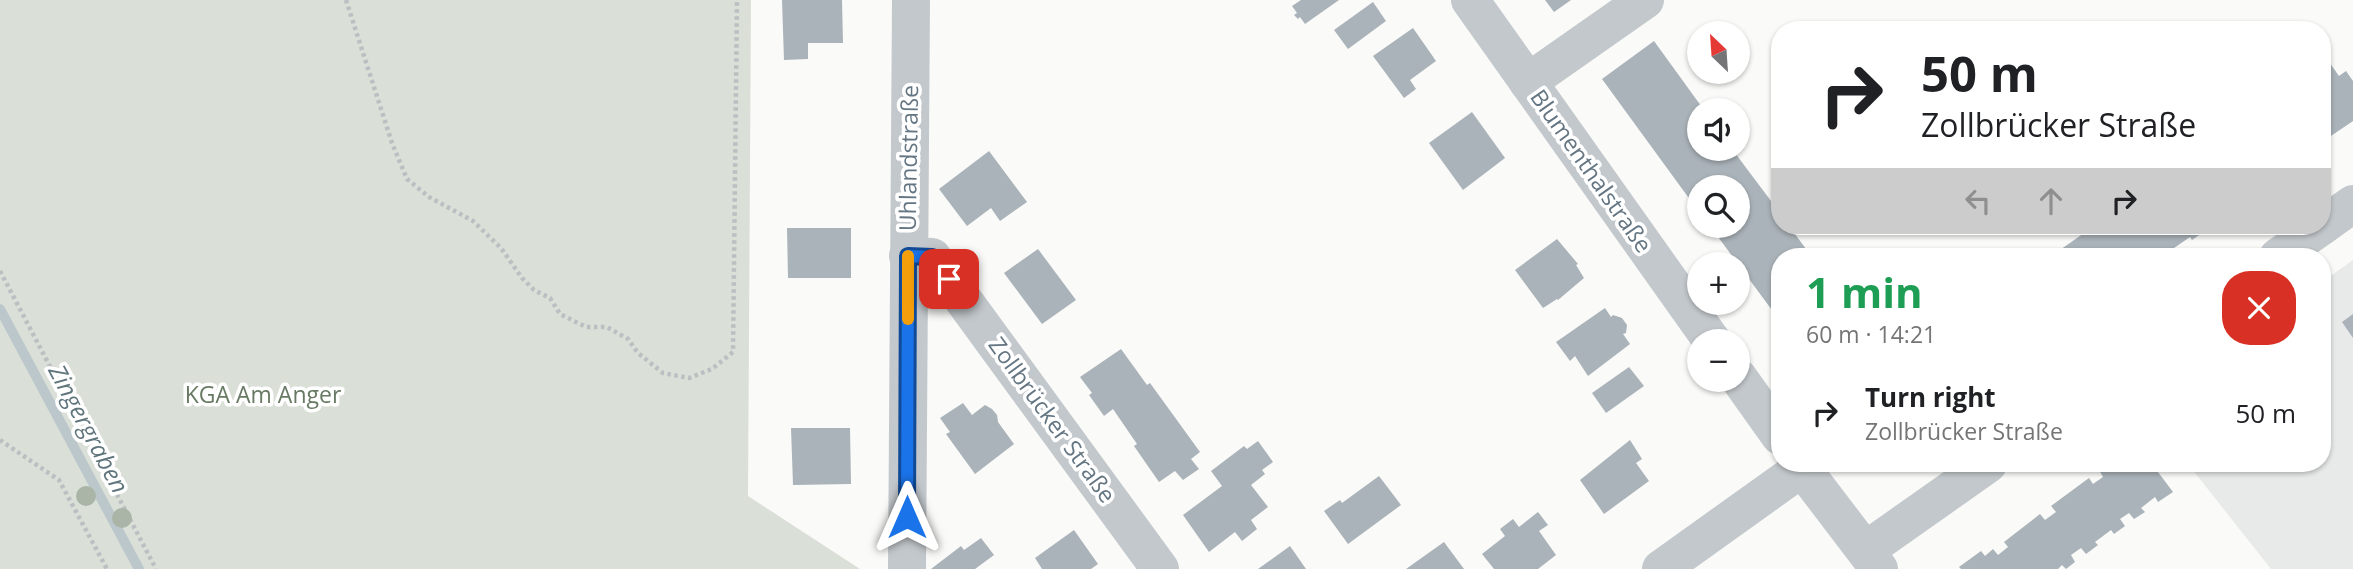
<!DOCTYPE html>
<html lang="en">
<head>
<meta charset="utf-8">
<style>
  :root { --surface:#fff; --page:#f2f2f2; --text:#202124; --muted:#757577 }
  body { margin:0; font-family:"Open Sans",sans-serif; background:var(--page); color:var(--text); height:100vh; display:flex; flex-direction:column; font-size:26px; white-space:nowrap }
  * { box-sizing:border-box; margin:0 }
  p { font-size:23px; color:var(--muted) }
  .icon { flex:none; width:38px; height:38px; fill:none; stroke:currentColor; stroke-width:2; stroke-linecap:round; stroke-linejoin:round }
  .map { position:relative; flex:1; overflow:hidden }
  .panel { position:absolute; left:1771px; top:248px; width:560px; height:224px; display:flex; flex-direction:column; background:var(--surface); border-radius:28px; box-shadow:0 2px 5px #0004 }
  .panel>* { flex:none }
  .hud { position:absolute; left:1771px; top:21px; width:560px; height:214px; border-radius:28px; box-shadow:0 2px 5px #0004; background:#fff; color:var(--text); overflow:hidden }
  .needle { width:46px; rotate:335deg }
  .controls { position:absolute; left:1687px; top:21px; display:grid; gap:14px }
  .controls a { display:grid; place-items:center; width:63px; height:63px; border-radius:50%; background:var(--surface); box-shadow:0 2px 5px #0004; font-size:35px }
  .pin { position:absolute; display:grid; place-items:center; width:60px; height:60px; color:#fff; margin:-30px; border-radius:14px; box-shadow:0 4px 10px #0006 }
  .me { position:absolute; width:77px; margin:-38px; rotate:0deg; stroke-linejoin:round; filter:drop-shadow(0 0 5px #0008) }
  .turn { display:flex; align-items:center; gap:24px; height:147px; padding:0 35px; font-size:32px }
  .turn .icon { width:91px; height:91px; stroke-width:2.5 }
  .turn b { display:block; font-size:49px; line-height:60px }
  .lanes { display:flex; align-items:center; height:66px; padding:0 35px; background:#0003; justify-content:center; gap:35px; direction:ltr }
  .lanes .off { opacity:.35 }
  .round { display:grid; place-items:center; flex:none; width:74px; height:74px; border-radius:28px; background:var(--page) }
  .summary { display:flex; align-items:center; justify-content:space-between; height:119px; padding:0 35px }
  h1 { font-size:42px; font-weight:700; line-height:52px; color:#1e9e55 }
  ul { padding:0; list-style:none }
  li { display:flex; align-items:center; gap:21px; height:91px; padding:0 35px }
  li div { flex:1 }
  li b { display:block; font-size:26px }
  li em { font-style:normal }
  .map>svg:first-child { display:block }
  .built { fill:#e8e9e9 }
  .green { fill:#dadfd7 }
  .lines { fill:none; stroke-linecap:round; stroke-linejoin:round }
  .stream { stroke:#bbc7cb; stroke-width:10 }
  .building { fill:#aab3b9 }
  .path { stroke:#bbbfc2; stroke-width:4.5; stroke-dasharray:3.5 3.5; stroke-linecap:butt }
  .minor { stroke:#c3c8cc; stroke-width:38 }
  .tree { fill:#aab4a7 }
  .route-casing { stroke:#114b97; stroke-width:18 }
  .route { stroke:#1a73e8; stroke-width:12 }
  .slow { stroke:#f59e0b; stroke-width:12 }
  .labels { text-anchor:middle; stroke-width:7; stroke-linejoin:round; paint-order:stroke }
  .street-label { font-size:23px; fill:#657683; stroke:#fff }
  .park-label { font-size:23px; fill:#687a64; stroke:#fff }
  .water-label { font-size:24px; font-style:italic; fill:#60757c; stroke:#fff }
</style>
</head>
<body>
<div class="map">
<svg width="2353" height="569" viewBox="0 0 2353 569">
  <rect width="100%" height="100%" fill="#fafaf8"/>
  <polygon class="built" points="2353,260 2353,569 2271,569 2188,464 2322,464 2322,282"/>
  <polygon class="green" points="0,0 751,0 748,496 860,569 0,569"/>
  <g class="lines">
    <polyline class="stream" points="0,309 139,569"/>
  </g>
  <g class="building">
    <polygon points="782,0 842,0 843,43 808,43 808,59 784,60"/>
    <polygon points="1301,0 1339,0 1305,24 1300,17 1298,19 1294,15 1297,13 1292,6"/>
    <polygon points="1545,0 1571,0 1554,12"/>
    <polygon points="1373,2 1386,21 1348,49 1334,30"/>
    <polygon points="1413,28 1436,61 1410,80 1416,89 1404,98 1373,56"/>
    <polygon points="1654,41 1704,110 1699,110 1699,149 1732,149 1780,213 1780,226 1789,226 1812,257 1780,257 1780,321 1710,226 1738,226 1738,187 1699,187 1699,212 1602,79"/>
    <polygon points="2327,59 2339,76 2346,71 2353,81 2353,121 2322,142 2322,62"/>
    <polygon points="1472,112 1505,158 1463,190 1429,143"/>
    <polygon points="989,151 1027,202 1000,221 991,208 967,226 939,189"/>
    <polygon points="2094,226 2212,226 2192,240 2190,237 2161,257 2050,257"/>
    <polygon points="787,228 851,228 851,278 788,278"/>
    <polygon points="1557,239 1578,264 1576,265 1584,278 1558,300 1557,299 1543,308 1515,270"/>
    <polygon points="1038,249 1076,300 1042,324 1004,273"/>
    <polygon points="1605,308 1611,317 1613,315 1622,318 1627,325 1626,333 1623,334 1630,344 1588,376 1575,356 1570,361 1556,342"/>
    <polygon points="2353,314 2353,338 2342,322"/>
    <polygon points="1121,349 1147,385 1150,383 1200,452 1191,459 1199,469 1183,480 1175,471 1159,482 1134,446 1137,444 1113,409 1104,416 1089,395 1092,393 1080,377"/>
    <polygon points="1629,367 1644,386 1606,413 1592,393"/>
    <polygon points="963,403 972,415 985,405 992,409 997,415 998,422 1014,444 975,474 946,434 950,432 940,418"/>
    <polygon points="791,428 850,428 851,484 793,485"/>
    <polygon points="1630,440 1642,459 1636,463 1649,481 1604,514 1580,480"/>
    <polygon points="1258,441 1273,462 1262,470 1265,474 1251,485 1268,507 1251,520 1257,529 1242,541 1235,532 1209,552 1183,515 1222,486 1211,471 1244,446 1247,449"/>
    <polygon points="2108,464 2152,464 2173,492 2158,502 2155,497 2141,508 2145,512 2134,519 2129,513 2120,519 2125,526 2114,534 2111,530 2095,542 2098,545 2086,554 2081,548 2071,555 2075,562 2066,569 2062,565 2058,569 1961,569 1959,567 1981,551 1985,556 1993,549 1998,555 2008,547 2004,542 2040,514 2045,520 2056,512 2051,506 2089,478 2093,484 2103,477 2099,470"/>
    <polygon points="1379,476 1401,505 1348,544 1324,511 1340,500 1342,503"/>
    <polygon points="1538,512 1548,525 1539,531 1556,555 1538,569 1494,569 1482,554 1505,536 1500,529 1513,519 1519,527"/>
    <polygon points="1074,530 1098,564 1091,569 1042,569 1035,558"/>
    <polygon points="981,538 994,555 975,569 931,569 961,546 964,550"/>
    <polygon points="1444,542 1464,569 1406,569"/>
    <polygon points="1290,546 1306,569 1258,569"/>
  </g>
  <g class="lines">
    <g class="path">
      <polyline points="346,0 392,143 407,179 429,197 473,221 501,248 522,278 534,290 550,298 560,314 586,327 607,327 628,339 638,353 663,373 689,378 712,369 733,352 737,0"/>
      <polyline points="0,271 156,569"/>
      <polyline points="0,440 59,480 107,569"/>
    </g>
    <g class="minor">
      <polyline points="1470,0 1712,341"/>
      <polyline points="1528,82 1645,0"/>
      <polyline points="2322,226 2353,204"/>
      <polyline points="908,256 932,257 1160,569"/>
      <polyline points="2278,257 2322,226"/>
      <polyline points="1738,377 1780,436"/>
      <polyline points="1799,464 1879,569"/>
      <polyline points="1866,550 1988,464"/>
      <polyline points="907,569 911,0"/>
      <polyline points="1661,569 1802,468"/>
    </g>
  </g>
  <g class="tree">
    <circle cx="86" cy="496" r="10"/>
    <circle cx="122" cy="518" r="10"/>
  </g>
  <g class="lines">
    <g class="route-casing">
      <polyline id="route" points="907,517 908,256 932,257 949,279"/>
    </g>
    <use href="#route" class="route"/>
    <polyline class="slow" points="908,319 908,256"/>
  </g>
  <g class="labels">
    <g class="street-label">
      <text transform="translate(909 158) rotate(-89)" y="8">Uhlandstraße</text>
      <text transform="translate(1591 171) rotate(55)" y="8">Blumenthalstraße</text>
      <text transform="translate(1052 420) rotate(54)" y="8">Zollbrücker Straße</text>
    </g>
    <g class="park-label">
      <text x="263" y="403">KGA Am Anger</text>
    </g>
    <g class="water-label">
      <text transform="translate(88 429) rotate(62)" y="8">Zingergraben</text>
    </g>
  </g>
</svg>
<div class="controls">
<a><svg class="needle" viewBox="-14 -14 28 28"><path d="M0-13l5 13h-10z" fill="#e53935"/><path d="M0 13l5-13h-10z" fill="#757577"/></svg></a>
<a><svg class="icon" aria-label="sound" viewBox="0 0 24 24"><path d="M4 9h4l5-4v14l-5-4H4zM17 9q2 3 0 6"/></svg></a>
<a><svg class="icon" aria-label="search" viewBox="0 0 24 24"><circle cx="10" cy="10" r="6"/><path d="M15 15l6 6"/></svg></a>
<a>+</a>
<a>−</a>
</div>
<div class="pin" style="left:949px;top:279px;background:#d93025"><svg class="icon" aria-label="arrive" viewBox="0 0 24 24"><path d="M6 21V4h12l-3 4 3 4H6"/></svg></div>
<svg class="me" style="left:907px;top:517px" viewBox="-20 -20 40 40"><path d="M0-17L14 15 0 8-14 15z" fill="#1a73e8" stroke="#fff" stroke-width="4"/></svg>
<div class="hud">
<div class="turn"><svg class="icon" aria-label="right" viewBox="0 0 24 24"><path d="M7 20v-9h11M14 6l5 5-5 5"/></svg><div><b>50 m</b>Zollbrücker Straße</div></div>
<div class="lanes"><svg class="icon off" aria-label="left" viewBox="0 0 24 24"><path d="M17 20v-9H6M10 6l-5 5 5 5"/></svg><svg class="icon off" aria-label="ahead" viewBox="0 0 24 24"><path d="M12 20V5M6 11l6-6 6 6"/></svg><svg class="icon" aria-label="right" viewBox="0 0 24 24"><path d="M7 20v-9h11M14 6l5 5-5 5"/></svg></div>
</div>
<section class="panel">
<div class="summary"><div><h1>1 min</h1><p>60 m · 14:21</p></div><a class="round" style="background:#d93025;color:#fff"><svg class="icon" aria-label="close" viewBox="0 0 24 24"><path d="M6 6l12 12M18 6L6 18"/></svg></a></div>
<ul>
<li><svg class="icon" aria-label="right" viewBox="0 0 24 24"><path d="M7 20v-9h11M14 6l5 5-5 5"/></svg><div><b>Turn right</b><p>Zollbrücker Straße</p></div><em>50 m</em></li>
</ul>
</section>
</div>
</body>
</html>
